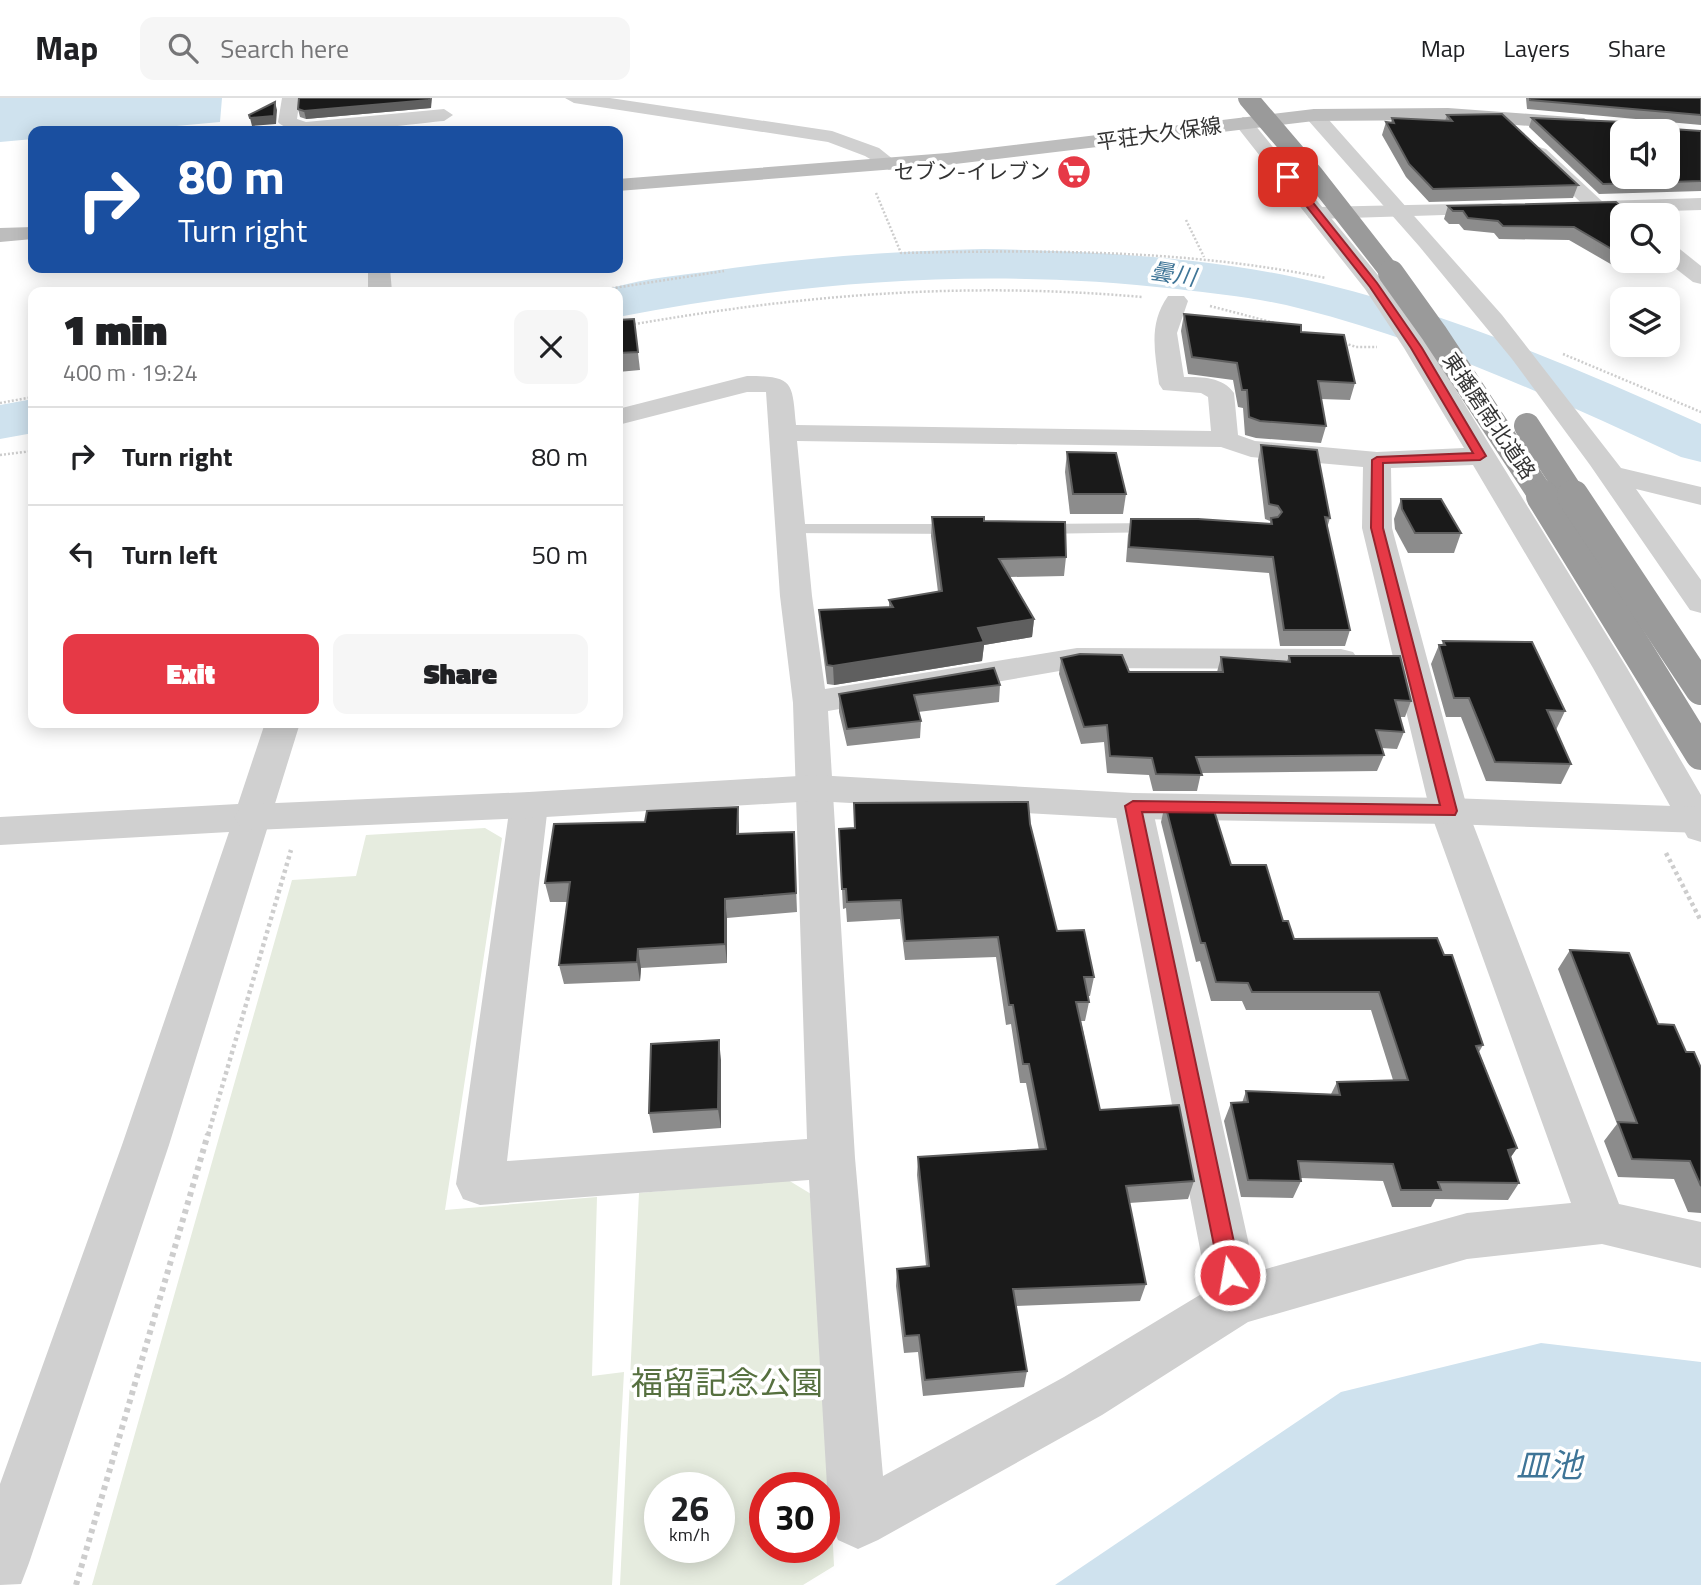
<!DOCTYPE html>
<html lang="en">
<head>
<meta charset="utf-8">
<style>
  :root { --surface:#fff; --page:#f6f6f6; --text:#202124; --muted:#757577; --line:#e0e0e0; --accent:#e63946 }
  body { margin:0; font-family:"Titillium Web","Noto Sans JP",sans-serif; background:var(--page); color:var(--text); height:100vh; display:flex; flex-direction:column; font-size:26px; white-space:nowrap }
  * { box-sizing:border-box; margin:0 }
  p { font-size:23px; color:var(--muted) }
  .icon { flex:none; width:38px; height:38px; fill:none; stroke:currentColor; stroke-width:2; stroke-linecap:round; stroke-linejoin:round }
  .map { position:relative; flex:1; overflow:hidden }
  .details { position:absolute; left:28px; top:189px; width:595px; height:441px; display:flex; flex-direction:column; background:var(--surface); border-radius:14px; box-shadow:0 4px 18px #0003 }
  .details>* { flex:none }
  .top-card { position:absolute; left:28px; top:28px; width:595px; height:147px; border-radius:14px; box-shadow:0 4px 18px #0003; background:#1a4fa0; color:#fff; overflow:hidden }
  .tools { position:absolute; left:1610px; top:21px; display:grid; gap:14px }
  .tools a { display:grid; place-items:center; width:70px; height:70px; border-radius:14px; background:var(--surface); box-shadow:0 4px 18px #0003; font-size:35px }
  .speed { position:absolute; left:644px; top:1374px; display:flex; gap:14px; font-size:35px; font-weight:700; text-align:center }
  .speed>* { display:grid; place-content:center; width:91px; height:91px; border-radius:50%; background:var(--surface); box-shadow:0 4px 18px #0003; line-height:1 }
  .speed small { font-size:18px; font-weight:400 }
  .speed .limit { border:10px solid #d22; background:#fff; color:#111 }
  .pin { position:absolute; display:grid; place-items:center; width:60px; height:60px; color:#fff; margin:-30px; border-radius:14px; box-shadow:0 4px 10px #0006 }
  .me { position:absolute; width:77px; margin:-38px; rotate:348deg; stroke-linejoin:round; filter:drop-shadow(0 0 5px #0008) }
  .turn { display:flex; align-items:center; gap:24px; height:147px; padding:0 35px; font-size:32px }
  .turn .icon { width:91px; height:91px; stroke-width:2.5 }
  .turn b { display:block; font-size:49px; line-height:60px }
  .round { display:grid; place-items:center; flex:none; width:74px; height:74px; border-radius:14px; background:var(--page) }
  .summary { display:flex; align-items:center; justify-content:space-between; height:119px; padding:0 35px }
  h1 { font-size:42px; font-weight:800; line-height:52px }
  .primary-button { display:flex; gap:14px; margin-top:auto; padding:14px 35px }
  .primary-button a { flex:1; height:80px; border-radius:14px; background:var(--accent); color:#fff; font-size:28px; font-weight:800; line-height:80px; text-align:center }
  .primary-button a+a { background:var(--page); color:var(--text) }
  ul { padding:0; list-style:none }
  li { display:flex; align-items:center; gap:21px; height:98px; padding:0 35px; border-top:2px solid var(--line) }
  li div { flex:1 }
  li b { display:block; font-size:26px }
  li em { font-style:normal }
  header { display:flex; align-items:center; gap:42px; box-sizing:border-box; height:98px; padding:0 35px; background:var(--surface); border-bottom:2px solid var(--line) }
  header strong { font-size:33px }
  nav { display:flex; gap:38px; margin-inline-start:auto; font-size:24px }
  .search { width:490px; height:63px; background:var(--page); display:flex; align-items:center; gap:18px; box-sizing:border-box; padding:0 24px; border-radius:14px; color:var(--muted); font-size:26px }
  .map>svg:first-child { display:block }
  .green { fill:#e6ecdf; fill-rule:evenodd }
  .water { fill:#cfe2ee }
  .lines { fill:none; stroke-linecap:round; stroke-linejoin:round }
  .river { fill:#cfe2ee; fill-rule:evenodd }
  .path-far2 { stroke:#cdcdcd; stroke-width:2.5; stroke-dasharray:2 2; stroke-linecap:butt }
  .path-far1 { stroke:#cdcdcd; stroke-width:4.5; stroke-dasharray:3.5 3.5; stroke-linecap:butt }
  .path { stroke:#cdcdcd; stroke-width:6; stroke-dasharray:4.5 4.5; stroke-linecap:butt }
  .service { fill:#d0d0d0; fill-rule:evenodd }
  .minor { fill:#d0d0d0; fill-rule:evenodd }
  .tertiary { fill:#d0d0d0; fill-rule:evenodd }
  .secondary { fill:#bdbdbd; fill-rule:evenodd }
  .motorway-bridge-far2 { stroke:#9a9a9a; stroke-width:20 }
  .motorway-bridge-far1 { stroke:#9a9a9a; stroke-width:26 }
  .motorway-bridge { stroke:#9a9a9a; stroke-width:32 }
  .wall { fill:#8c8c8c }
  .shaded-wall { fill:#5f5f5f }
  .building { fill:#1a1a1a; stroke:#5f5f5f; stroke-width:2; fill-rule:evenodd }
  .route { fill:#e63946; stroke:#96252e; stroke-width:2 }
  .labels { text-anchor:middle; stroke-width:7; stroke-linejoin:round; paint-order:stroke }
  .far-street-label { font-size:21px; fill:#333; stroke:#fff }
  .far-poi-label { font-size:21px; fill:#333; stroke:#fff; text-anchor:end }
  .far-water-label { font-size:23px; font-style:italic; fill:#3f7597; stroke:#fff }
  .near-park-label { font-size:32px; fill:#56703f; stroke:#fff }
  .near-water-label { font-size:33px; font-style:italic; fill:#3f7597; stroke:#fff }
</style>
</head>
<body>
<header>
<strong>Map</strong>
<div class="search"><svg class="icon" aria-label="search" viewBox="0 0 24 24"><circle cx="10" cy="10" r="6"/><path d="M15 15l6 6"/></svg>Search here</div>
<nav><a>Map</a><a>Layers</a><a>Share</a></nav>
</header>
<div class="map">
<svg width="1701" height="1487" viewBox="0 0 1701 1487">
  <rect width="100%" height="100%" fill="#fff"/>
  <g class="green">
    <polygon points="485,730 502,740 445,1112 597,1099 592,1278 624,1274 612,1487 92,1487 292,782 356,778 366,737"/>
    <path d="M788 1082 816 1099 834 1468 803 1487H620L639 1095ZM660 1390H719V1449H660ZM765 1390H824V1449H765Z"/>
  </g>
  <g class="water">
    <polygon points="0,0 222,0 220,24 122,33 33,33 33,41 0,44"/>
    <polygon points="1541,1245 1701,1264 1701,1487 1055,1487 1341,1294"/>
  </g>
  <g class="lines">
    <g class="river">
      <path d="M983 151C1087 153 1192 158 1294 179 1435 209 1570 267 1701 326V364L1681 359C1558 302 1433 244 1302 211 1261 200 1218 196 1177 191 988 169 803 183 618 219V194H600C632 182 671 178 705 174 798 160 890 153 983 151Z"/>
      <polygon points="33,301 33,335 0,341 0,307"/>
    </g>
    <g class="path-far2">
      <path d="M876 95 901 155C1044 152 1185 151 1326 180"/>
      <polyline points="1186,122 1204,159"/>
      <polyline points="588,194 724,173"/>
      <polyline points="1210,208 1279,226"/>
      <path d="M618 229C799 197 958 183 1142 199"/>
      <polyline points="1341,244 1356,249 1377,249"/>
      <polyline points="1563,256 1701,314"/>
      <polyline points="0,305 33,299"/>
      <polyline points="0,357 33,353"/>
    </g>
    <g class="path-far1">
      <polyline points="1666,755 1701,823"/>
      <polyline points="208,1037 291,752"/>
    </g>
    <polyline class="path" points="76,1487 208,1036"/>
    <g class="service">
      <polygon points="1158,425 1164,426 1167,430 1164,434 1035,436 1026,431 1035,426"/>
      <polygon points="791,426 962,426 971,431 962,436 785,435 782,431"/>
    </g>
    <g class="minor">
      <path d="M282 0H300L297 21 306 24 444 11 453 17 444 23C415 25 293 44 278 24Z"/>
      <polygon points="1314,11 1321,13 1502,217 1621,370 1701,389 1701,407 1636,391 1701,482 1701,515 1690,512 1590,367 1512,261 1419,148 1307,21 1305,17"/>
      <path d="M1243 19 1250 21 1382 182 1430 250 1627 570 1701 697V744L1688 740 1593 570 1473 367 1391 370 1392 430 1468 713 1619 1106 1701 1124V1170L1602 1146 1467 1161 1248 1224 1102 1317 878 1442 858 1451 838 1442 829 1422 809 1082 480 1107 463 1101 456 1086 510 707 516 698 529 694 542 698 548 707 507 1063 807 1041 793 605 780 498 766 294H747L618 327V311L747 278C794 278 792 284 796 327L1211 333 1208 299 1201 295 1163 292 1159 286C1155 254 1148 226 1168 198H1184L1188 203 1177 235 1184 279C1202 279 1223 279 1234 295L1238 337 1255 343 1377 354 1464 350 1404 250 1365 191 1234 25ZM797 343 1221 349 1251 359 1363 369 1362 430 1430 713 1571 1105 1467 1115 1255 1174 1152 708 1146 699 1133 695 1120 699 1114 708 1208 1192 1064 1279 883 1378 855 1060 828 613 1077 570 1341 571 1353 568 1358 561 1353 554 1341 551 1077 550 825 591 812 498Z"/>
      <polygon points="1539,49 1546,51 1604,105 1608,109 1604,113 1590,113 1532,59 1529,55 1532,51"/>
      <polygon points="1668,146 1676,148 1701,168 1701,186 1693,184 1666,163"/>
      <polygon points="368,170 390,170 392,194 368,194"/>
      <polygon points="265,625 300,625 169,1047 29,1465 21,1486 0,1487 0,1386 122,1047 229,734 0,747 0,719 238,706"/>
    </g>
    <g class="tertiary">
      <polygon points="565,0 610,0 832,33 879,50 899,66 896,70 889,72 865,58 828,44 574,5"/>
      <polygon points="1701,100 1701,112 1568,116 1561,114 1557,110 1561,106 1568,104"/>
      <polygon points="1500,105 1507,107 1511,111 1507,115 1317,121 1309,120 1306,115 1309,110 1317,109"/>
      <polygon points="815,677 1133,695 1449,700 1701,709 1701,735 1449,726 1133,721 815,703 529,720 253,732 240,728 234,719 240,710 253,706 529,694"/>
    </g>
    <g class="secondary">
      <polygon points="1448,10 1584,20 1593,26 1584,32 1448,22 1314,23 947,67 618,93 618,81 947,55 1314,11"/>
      <polygon points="33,129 33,141 0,144 0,130"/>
    </g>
    <polyline class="motorway-bridge-far2" points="1248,0 1313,76 1392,177"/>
    <g class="motorway-bridge-far1">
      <polyline points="1391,175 1434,235 1543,400"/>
      <polyline points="1527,328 1574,400"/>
    </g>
    <g class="motorway-bridge">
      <polyline points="1542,398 1701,656"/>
      <polyline points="1573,398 1701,591"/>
    </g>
  </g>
  <g class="wall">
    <polygon points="1526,0 1701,0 1701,27 1527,11"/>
    <polygon points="431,10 306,21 300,19 298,11"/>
    <polygon points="1447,17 1578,87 1573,100 1429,104 1406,79 1382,37 1386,24 1391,25 1392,20 1445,23"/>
    <polygon points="1532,20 1701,33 1701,93 1599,96 1529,29"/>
    <polygon points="1448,108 1622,117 1622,163 1667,163 1666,166 1621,172 1569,142 1499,141 1494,135 1464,132 1459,126 1449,126 1444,121"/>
    <polygon points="1184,216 1301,234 1355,285 1350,302 1321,301 1326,328 1321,345 1256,340 1245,337 1243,310 1238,309 1233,282 1188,276 1181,233"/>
    <polygon points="634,221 640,272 618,274 618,222"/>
    <polygon points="1261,347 1330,420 1327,430 1350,532 1345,548 1280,548 1269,475 1126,464 1128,437 1131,421 1270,426 1270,423 1265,421 1258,362"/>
    <polygon points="1067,354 1126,396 1123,416 1070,416 1065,374"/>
    <polygon points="1401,401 1461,435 1454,455 1408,455 1395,431 1394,421"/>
    <polygon points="932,419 984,423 1066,459 1064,478 1010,479 1034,521 1032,539 984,547 982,563 834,587 827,586 820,530 819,512 889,509 889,502 938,494 931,438"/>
    <polygon points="1443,543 1565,613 1556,632 1571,666 1561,686 1486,683 1461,619 1446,619 1431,566 1439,547 1442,547"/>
    <polygon points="1289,558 1411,603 1405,619 1400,619 1404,634 1397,651 1381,650 1384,657 1377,673 1201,675 1197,693 1153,693 1149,677 1107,675 1104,644 1081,646 1059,576 1061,560 1129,574 1217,574 1221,559 1287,563"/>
    <polygon points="1000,587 999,604 918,614 921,623 920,640 847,648 839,614 839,596"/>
    <polygon points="854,705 1030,726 1057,833 1094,879 1090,898 1088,898 1089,904 1085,923 1081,923 1100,1012 1194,1083 1188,1101 1129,1105 1146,1186 1140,1203 1016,1208 1027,1273 1024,1289 923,1298 918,1254 904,1255 896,1188 897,1171 926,1168 917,1077 918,1059 1039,1052 1026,985 1020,985 1011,926 1006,927 996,859 905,862 900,821 847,824 846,810 843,811 839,731 854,730"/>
    <polygon points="1165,706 1231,767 1283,823 1294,841 1483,947 1479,954 1517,1050 1511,1059 1519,1085 1508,1102 1435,1101 1431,1109 1392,1109 1383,1083 1301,1080 1301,1083 1293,1100 1241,1099 1224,1023 1231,1005 1242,1005 1246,993 1331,996 1337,984 1393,982 1371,912 1246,912 1242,903 1211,903 1200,863 1196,864 1161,724"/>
    <polygon points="738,709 739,736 794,734 797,814 727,820 727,865 641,870 640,883 564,886 559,867 568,804 550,804 545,785 645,724"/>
    <polygon points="1570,852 1658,926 1701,970 1701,1115 1688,1114 1674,1081 1618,1079 1604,1043 1617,1026 1558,871"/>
    <polygon points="721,962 721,1030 653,1035 649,1015"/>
  </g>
  <g class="shaded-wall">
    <polygon points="432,0 431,10 306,21 304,13"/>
    <polygon points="275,4 277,12 276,26 252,28 250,20"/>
    <polygon points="1625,163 1667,163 1666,166 1621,172"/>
    <polygon points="1034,521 1032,539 984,547 982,563 834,587 833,568 978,530"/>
    <polygon points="738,709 739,729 739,756 737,736"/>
    <polygon points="725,801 727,820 727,865 725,846"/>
    <polygon points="638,851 641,870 640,883 637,864"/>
    <polygon points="719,942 721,962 721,1030 718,1011"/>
    <polygon points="1517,1050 1505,1067 1508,1052"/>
  </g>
  <g class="building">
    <polygon points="299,0 429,0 429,2 304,13 298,11"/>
    <polygon points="1530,0 1701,0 1701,17 1530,2"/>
    <polygon points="275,4 274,18 250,20 249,17"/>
    <polygon points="1502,16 1578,87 1433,91 1409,66 1386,24 1394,25 1392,20 1452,23 1447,17"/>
    <path d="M1532 20 1669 26 1672 31 1701 33V83L1603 86ZM1622 33H1668V79H1622Z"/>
    <polygon points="1616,104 1630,117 1622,117 1622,157 1574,129 1503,128 1498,123 1468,120 1463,113 1453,113 1448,108"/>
    <polygon points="1184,216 1301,227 1301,234 1344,237 1355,285 1318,283 1326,328 1260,323 1249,319 1247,292 1242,292 1237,265 1192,259"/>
    <polygon points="634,221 638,254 618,255 618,222"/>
    <polygon points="1261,347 1317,352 1330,420 1325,419 1350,532 1284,532 1273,459 1129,449 1131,421 1198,421 1272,426 1271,420 1278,419 1282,414 1278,408 1269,406"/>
    <polygon points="1067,354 1116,355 1126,396 1073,396"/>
    <polygon points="1401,401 1441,401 1461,435 1415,435 1402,411"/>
    <polygon points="932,419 984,419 984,423 1065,424 1066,459 999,461 1034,521 978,530 984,544 833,568 827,567 819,512 893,509 889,502 942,493"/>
    <polygon points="1443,543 1532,544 1565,613 1547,612 1571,666 1495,664 1469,600 1454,600 1439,547 1445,547"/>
    <polygon points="1080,556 1122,557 1129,574 1223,574 1221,559 1290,564 1289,558 1400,558 1411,603 1395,602 1404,634 1376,632 1384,657 1196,659 1202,677 1156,676 1152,660 1110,658 1107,627 1084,629 1061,560"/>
    <polygon points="994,570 1000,587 914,597 921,623 847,631 839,596"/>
    <polygon points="1028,704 1030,726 1057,833 1084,832 1094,879 1084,879 1089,904 1076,904 1100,1012 1179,1007 1194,1083 1126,1088 1146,1186 1013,1191 1027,1273 925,1282 919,1237 905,1238 897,1171 929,1168 918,1059 1046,1051 1029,966 1023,966 1013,907 1009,907 998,839 905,843 901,802 847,804 846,791 842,791 839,731 855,730 854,705"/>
    <polygon points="1165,706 1212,706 1231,767 1266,767 1283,823 1288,823 1294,841 1437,840 1444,857 1452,857 1483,947 1476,948 1517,1050 1508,1052 1519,1085 1438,1084 1441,1092 1401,1092 1393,1066 1298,1063 1301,1083 1248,1082 1231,1005 1248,1004 1246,993 1340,997 1337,984 1408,982 1379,894 1252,894 1248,885 1216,884 1205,845 1201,845"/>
    <polygon points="738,709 737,736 794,734 796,795 725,801 725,846 638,851 637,864 559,867 570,784 545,785 554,726 645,724 647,713"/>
    <polygon points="1570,852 1629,855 1658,926 1674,927 1686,954 1694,954 1701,970 1701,1088 1690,1063 1632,1061 1618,1024 1637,1025"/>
    <polygon points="719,942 718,1011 649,1015 651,946"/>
  </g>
  <polygon class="route" points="1285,77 1291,77 1377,185 1422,250 1486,358 1480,362 1383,365 1383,430 1457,713 1455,717 1142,714 1241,1177 1238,1184 1230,1186 1223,1184 1220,1177 1125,708 1133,703 1440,707 1371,430 1372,362 1377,359 1473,355 1411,250 1370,189 1285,81"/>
  <defs>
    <g id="supermarket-disc" transform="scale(1.75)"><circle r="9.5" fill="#e63946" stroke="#fff"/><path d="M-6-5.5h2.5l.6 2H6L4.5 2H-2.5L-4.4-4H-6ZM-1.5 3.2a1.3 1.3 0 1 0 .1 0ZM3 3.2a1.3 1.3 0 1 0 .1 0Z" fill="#fff"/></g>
  </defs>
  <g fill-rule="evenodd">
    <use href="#supermarket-disc" x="1074" y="74"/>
  </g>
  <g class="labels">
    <g class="far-street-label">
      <text transform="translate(1159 36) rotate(-8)" y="7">平荘大久保線</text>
      <text transform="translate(1489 318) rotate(56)" y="7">東播磨南北道路</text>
    </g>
    <g class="far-poi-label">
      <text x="1050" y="81">セブン-イレブン</text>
    </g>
    <g class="far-water-label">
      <text transform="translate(1173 176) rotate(9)" y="8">曇川</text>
    </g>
    <g class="near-park-label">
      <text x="727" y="1296">福留記念公園</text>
    </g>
    <g class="near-water-label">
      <text x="1549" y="1379">皿池</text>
    </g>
  </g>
</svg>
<div class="tools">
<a><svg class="icon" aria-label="sound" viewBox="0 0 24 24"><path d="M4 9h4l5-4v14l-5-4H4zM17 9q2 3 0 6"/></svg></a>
<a><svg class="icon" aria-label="search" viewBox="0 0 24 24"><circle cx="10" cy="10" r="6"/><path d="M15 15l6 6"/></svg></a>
<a><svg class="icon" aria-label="layers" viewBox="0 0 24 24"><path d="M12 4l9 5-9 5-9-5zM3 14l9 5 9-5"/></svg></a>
</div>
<div class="speed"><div>26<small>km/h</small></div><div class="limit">30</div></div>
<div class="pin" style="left:1288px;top:79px;background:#d93025"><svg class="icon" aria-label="arrive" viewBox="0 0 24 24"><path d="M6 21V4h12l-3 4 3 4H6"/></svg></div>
<svg class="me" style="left:1230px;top:1177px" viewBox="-20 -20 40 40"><circle r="17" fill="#e63946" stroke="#fff" stroke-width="3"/><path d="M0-11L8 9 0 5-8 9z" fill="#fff"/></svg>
<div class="top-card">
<div class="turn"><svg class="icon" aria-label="right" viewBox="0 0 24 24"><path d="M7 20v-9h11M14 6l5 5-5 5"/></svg><div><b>80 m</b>Turn right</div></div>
</div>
<section class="details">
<div class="summary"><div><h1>1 min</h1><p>400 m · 19:24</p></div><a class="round"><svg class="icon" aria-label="close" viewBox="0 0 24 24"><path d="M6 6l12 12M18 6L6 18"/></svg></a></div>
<ul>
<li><svg class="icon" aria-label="right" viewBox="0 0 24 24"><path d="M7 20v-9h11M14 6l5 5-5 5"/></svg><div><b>Turn right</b></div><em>80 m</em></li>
<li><svg class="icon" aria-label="left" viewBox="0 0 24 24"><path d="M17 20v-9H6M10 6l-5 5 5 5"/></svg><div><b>Turn left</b></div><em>50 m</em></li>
</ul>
<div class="primary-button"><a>Exit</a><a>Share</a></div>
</section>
</div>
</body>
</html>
